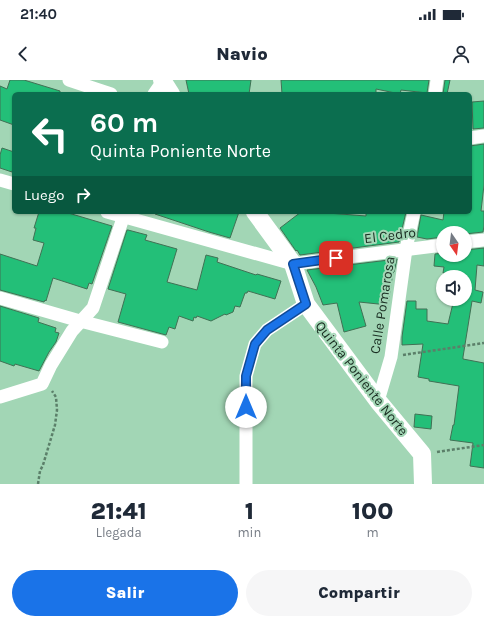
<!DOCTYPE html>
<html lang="es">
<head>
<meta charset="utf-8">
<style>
  :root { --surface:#fff; --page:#f6f6f7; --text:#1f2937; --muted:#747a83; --accent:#1a73e8 }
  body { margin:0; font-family:Karla,sans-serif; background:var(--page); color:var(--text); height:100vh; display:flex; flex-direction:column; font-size:15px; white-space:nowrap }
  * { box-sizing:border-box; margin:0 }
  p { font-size:13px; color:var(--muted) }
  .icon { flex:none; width:22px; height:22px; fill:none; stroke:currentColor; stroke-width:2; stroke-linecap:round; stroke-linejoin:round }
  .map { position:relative; height:404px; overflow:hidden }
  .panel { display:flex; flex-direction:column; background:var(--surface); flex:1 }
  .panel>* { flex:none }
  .guide { position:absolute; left:12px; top:12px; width:460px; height:122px; border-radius:6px; box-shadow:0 1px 3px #0004; background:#0b6e4f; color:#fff; overflow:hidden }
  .needle { width:26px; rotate:166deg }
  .buttons { position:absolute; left:436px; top:146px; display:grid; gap:8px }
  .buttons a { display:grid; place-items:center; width:36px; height:36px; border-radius:50%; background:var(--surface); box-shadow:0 1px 3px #0004; font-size:20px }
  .pin { position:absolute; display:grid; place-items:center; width:34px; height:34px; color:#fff; margin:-17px; border-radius:8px; box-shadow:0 2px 6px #0006 }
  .me { position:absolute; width:44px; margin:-22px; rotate:0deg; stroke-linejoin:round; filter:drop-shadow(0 0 3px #0008) }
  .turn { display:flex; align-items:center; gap:14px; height:84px; padding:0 12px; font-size:18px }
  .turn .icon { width:52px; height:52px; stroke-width:2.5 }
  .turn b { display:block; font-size:28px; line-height:34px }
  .then { display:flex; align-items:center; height:38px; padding:0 12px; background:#0003; gap:8px; font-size:15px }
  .eta { display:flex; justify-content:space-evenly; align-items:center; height:68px; text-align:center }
  .eta b { font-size:24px; font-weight:800; line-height:28px }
  .button { display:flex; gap:8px; margin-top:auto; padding:8px 12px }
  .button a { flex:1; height:46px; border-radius:24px; background:var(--accent); color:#fff; font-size:16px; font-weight:800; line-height:46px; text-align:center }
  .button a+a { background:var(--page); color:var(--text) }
  .status { display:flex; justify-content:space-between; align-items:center; height:28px; padding:0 20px; background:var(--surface); direction:ltr }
  .status svg { height:11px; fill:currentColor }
  header { display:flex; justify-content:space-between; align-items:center; height:52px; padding:0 12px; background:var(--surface); font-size:18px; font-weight:800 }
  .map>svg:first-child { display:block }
  .building { fill:#23bf78; stroke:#407154 }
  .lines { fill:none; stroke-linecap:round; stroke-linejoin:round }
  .path { stroke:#5b7f69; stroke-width:2.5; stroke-dasharray:3 2; stroke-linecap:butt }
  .street { stroke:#fff; stroke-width:13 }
  .secondary { stroke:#fff; stroke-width:18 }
  .route-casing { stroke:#114b97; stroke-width:10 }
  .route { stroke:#1a73e8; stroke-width:7 }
  .labels { text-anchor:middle; stroke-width:4; stroke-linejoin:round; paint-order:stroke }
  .street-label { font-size:14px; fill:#1a2e22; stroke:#a2d6b5 }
</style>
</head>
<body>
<div class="status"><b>21:40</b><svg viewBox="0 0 49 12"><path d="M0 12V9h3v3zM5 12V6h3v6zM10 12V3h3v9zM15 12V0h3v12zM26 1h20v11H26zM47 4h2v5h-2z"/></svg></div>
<header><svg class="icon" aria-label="back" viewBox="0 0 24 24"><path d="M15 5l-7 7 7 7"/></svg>Navio<svg class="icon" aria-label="person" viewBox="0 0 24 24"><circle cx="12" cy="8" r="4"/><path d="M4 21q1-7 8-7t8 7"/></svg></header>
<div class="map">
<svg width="484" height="404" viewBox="0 0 484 404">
  <rect width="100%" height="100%" fill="#a2d6b5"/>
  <g class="building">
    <polygon points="10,0 24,0 60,11 60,14 14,14 14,45 0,40 0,6 7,9"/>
    <polygon points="186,0 251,0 249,14 189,14"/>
    <polygon points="281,0 429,0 427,13 401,10 400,14 376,9 376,14 282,14"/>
    <polygon points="445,0 450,0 447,14 443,14"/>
    <polygon points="484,21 484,48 473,49 472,22"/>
    <polygon points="484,64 484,105 481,131 484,131 484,146 483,152 465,154 465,153 443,153 443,157 427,159 417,157 421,135 443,140 444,132 470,132 470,66"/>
    <polygon points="2,68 14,72 14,84 12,92 0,88 0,75"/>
    <polygon points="39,132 65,132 112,146 92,204 89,203 87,209 53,198 46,221 45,220 44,222 0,210 0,174 37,186 44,163 33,160 36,148 34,148"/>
    <polygon points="156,132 239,132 230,158 209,152 155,134"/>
    <polygon points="301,132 315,132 366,136 366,132 406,132 399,162 300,175 297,170 296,171 280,148"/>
    <polygon points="127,150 128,150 147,155 145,160 177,169 167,202 197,210 206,175 218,178 217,182 256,195 257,194 281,201 275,219 248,211 247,213 245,213 240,227 235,226 233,232 226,235 225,234 211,241 197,236 196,238 194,237 193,241 179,236 175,249 169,247 166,255 118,242 126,214 108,209"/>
    <polygon points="484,168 484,186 477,185 475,210 483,212 481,223 472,221 463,277 463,279 484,283 484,388 470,386 473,363 450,360 453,345 454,345 459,306 429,301 429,299 418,297 423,264 402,265 402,257 407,221 416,221 416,229 427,229 427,241 448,244 454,219 465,219 465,197 454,197 455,194 443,193 444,187 434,186 435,174 443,173 443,175 465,175 465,170"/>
    <polygon points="397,179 395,188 394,192 393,192 388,225 359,222 366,246 344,252 337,223 323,225 316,207 307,190"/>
    <polygon points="0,226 39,238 38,242 56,248 55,252 59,253 56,262 49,272 39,291 15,284 14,286 0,281"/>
    <polygon points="415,334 432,336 431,349 414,347"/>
  </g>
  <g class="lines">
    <g class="path">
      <polyline points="403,275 484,263"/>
      <polyline points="437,372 484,365"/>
      <polyline points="38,404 40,391 43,385 55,345 57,330 56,317 52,311"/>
    </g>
    <g class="street">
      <polyline points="69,0 111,14"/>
      <polyline points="154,14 163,1"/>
      <polyline points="435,14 437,0"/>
      <polyline points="470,58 484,56"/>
      <polyline points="0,100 14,104"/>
      <polyline points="107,132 293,184 443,165"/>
      <polyline points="465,162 484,160"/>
      <polyline points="0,218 80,241 162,262"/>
      <polyline points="0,317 42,304 51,285 72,251 93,228 125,132"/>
      <polyline points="378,321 391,277 406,169 414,132"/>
      <polyline points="246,404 246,296 255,264 267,250 306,224"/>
    </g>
    <g class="secondary">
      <polyline points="162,0 171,14"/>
      <polyline points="255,132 293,184 306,224 378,321 422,374 423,404"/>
    </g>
  </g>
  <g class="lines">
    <g class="route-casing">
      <polyline id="route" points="246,327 246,296 255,264 267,250 306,224 293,184 336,178"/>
    </g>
    <use href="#route" class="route"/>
  </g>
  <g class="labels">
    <g class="street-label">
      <text transform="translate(390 155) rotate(-7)" y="5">El Cedro</text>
      <text transform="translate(382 225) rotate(-81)" y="5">Calle Pomarosa</text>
      <text transform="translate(362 298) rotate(52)" y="5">Quinta Poniente Norte</text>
    </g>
  </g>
</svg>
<div class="buttons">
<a><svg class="needle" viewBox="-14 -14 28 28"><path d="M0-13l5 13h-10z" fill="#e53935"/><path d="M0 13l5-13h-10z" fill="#747a83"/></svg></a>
<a><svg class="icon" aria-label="sound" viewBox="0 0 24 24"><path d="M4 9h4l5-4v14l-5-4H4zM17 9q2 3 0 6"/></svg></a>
</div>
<div class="pin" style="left:336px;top:178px;background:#d93025"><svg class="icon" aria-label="arrive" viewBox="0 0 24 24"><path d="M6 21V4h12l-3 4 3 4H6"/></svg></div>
<svg class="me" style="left:246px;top:327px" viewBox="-20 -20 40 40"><circle r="19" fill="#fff"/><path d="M0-13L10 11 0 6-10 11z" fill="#1a73e8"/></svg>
<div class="guide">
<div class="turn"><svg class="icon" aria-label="left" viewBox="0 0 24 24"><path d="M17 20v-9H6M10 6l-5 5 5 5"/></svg><div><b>60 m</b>Quinta Poniente Norte</div></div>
<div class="then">Luego<svg class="icon" aria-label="right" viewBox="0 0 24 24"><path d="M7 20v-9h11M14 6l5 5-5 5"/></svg></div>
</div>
</div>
<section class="panel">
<div class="eta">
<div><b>21:41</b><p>Llegada</p></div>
<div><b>1</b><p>min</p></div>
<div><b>100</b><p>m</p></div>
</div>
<div class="button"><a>Salir</a><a>Compartir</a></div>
</section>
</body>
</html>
